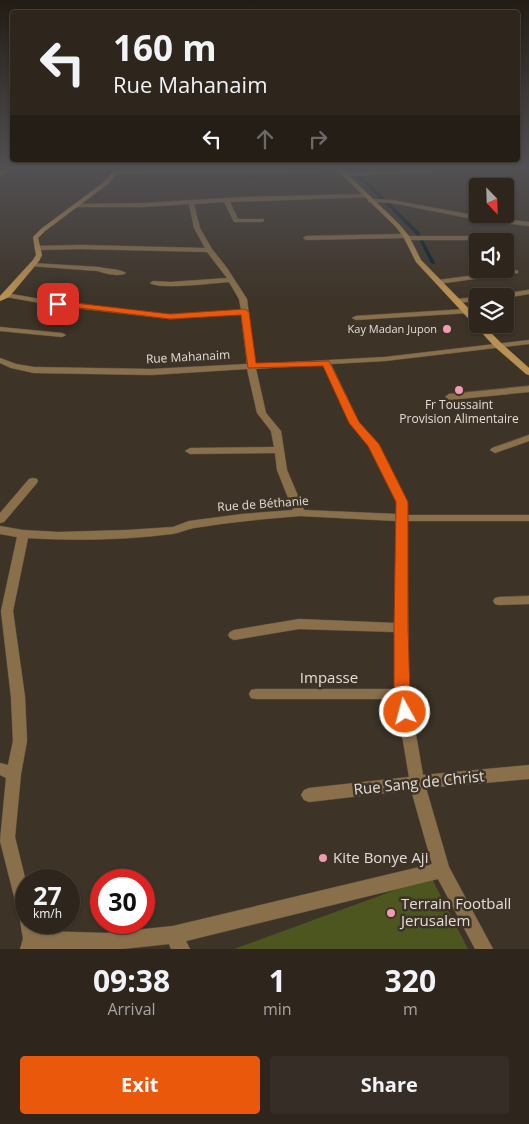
<!DOCTYPE html>
<html lang="en">
<head>
<meta charset="utf-8">
<style>
  :root { --surface:#2e261d; --page:#362e26; --text:#f1f3f6; --muted:#a7a5a4; --line:#49433b; --accent:#ea580c }
  body { margin:0; font-family:"Open Sans",sans-serif; background:var(--page); color:var(--text); height:100vh; display:flex; flex-direction:column; font-size:19px; white-space:nowrap }
  * { box-sizing:border-box; margin:0 }
  p { font-size:16px; color:var(--muted) }
  .icon { flex:none; width:28px; height:28px; fill:none; stroke:currentColor; stroke-width:2; stroke-linecap:round; stroke-linejoin:round }
  .map { position:relative; height:949px; overflow:hidden }
  .panel { display:flex; flex-direction:column; background:var(--surface); flex:1 }
  .panel>* { flex:none }
  .guide { position:absolute; left:10px; top:10px; width:510px; height:152px; border-radius:5px; box-shadow:0 1px 4px #0004,0 0 0 1px var(--line); background:#2e261d; color:var(--text); overflow:hidden }
  .needle { width:32px; rotate:157deg }
  .buttons { position:absolute; left:469px; top:178px; display:grid; gap:10px }
  .buttons a { display:grid; place-items:center; width:45px; height:45px; border-radius:5px; background:var(--surface); box-shadow:0 1px 4px #0004,0 0 0 1px var(--line); font-size:25px }
  .speed { position:absolute; left:15px; top:869px; display:flex; gap:10px; font-size:25px; font-weight:700; text-align:center }
  .speed>* { display:grid; place-content:center; width:65px; height:65px; border-radius:50%; background:var(--surface); box-shadow:0 1px 4px #0004,0 0 0 1px var(--line); line-height:1 }
  .speed small { font-size:12px; font-weight:400 }
  .speed .limit { border:8px solid #d22; background:#fff; color:#111 }
  .pin { position:absolute; display:grid; place-items:center; width:42px; height:42px; color:#fff; margin:-21px; border-radius:10px; box-shadow:0 2px 8px #0006 }
  .me { position:absolute; width:55px; margin:-28px; rotate:353deg; stroke-linejoin:round; filter:drop-shadow(0 0 4px #0008) }
  .turn { display:flex; align-items:center; gap:18px; height:105px; padding:0 20px; font-size:22px }
  .turn .icon { width:65px; height:65px; stroke-width:2.5 }
  .turn b { display:block; font-size:35px; line-height:42px }
  .lanes { display:flex; align-items:center; height:48px; padding:0 20px; background:#0003; justify-content:center; gap:25px; direction:ltr }
  .lanes .off { opacity:.35 }
  .eta { display:flex; justify-content:space-evenly; align-items:center; height:85px; text-align:center }
  .eta b { font-size:30px; font-weight:700; line-height:35px }
  .primary-button { display:flex; gap:10px; margin-top:auto; padding:10px 20px }
  .primary-button a { flex:1; height:58px; border-radius:5px; background:var(--accent); color:#fff; font-size:20px; font-weight:700; line-height:58px; text-align:center }
  .primary-button a+a { background:var(--page); color:var(--text) }
  .map>svg:first-child { display:block }
  .green { fill:#4d561f }
  .lines { fill:none; stroke-linecap:round; stroke-linejoin:round }
  .stream { fill:#00202f; fill-rule:evenodd }
  .street-casing { stroke:#5b5246; stroke-width:1 }
  .secondary-casing { stroke:#5b5246; stroke-width:1 }
  .street { fill:#8a704a; fill-rule:evenodd }
  .secondary { fill:#ba9152; fill-rule:evenodd }
  .route { fill:#ea580c; stroke:#983908 }
  .poi-dot { fill:#f19ab3; stroke:#3d3327; stroke-width:2 }
  .labels { text-anchor:middle; stroke-width:5; stroke-linejoin:round; paint-order:stroke }
  .far-poi-label { font-size:11px; fill:#e4ddd6; stroke:#3d3327; text-anchor:end }
  .street-label { font-size:12px; fill:#e4ddd6; stroke:#3d3327 }
  .poi-label { font-size:12px; fill:#e4ddd6; stroke:#3d3327 }
  .near-street-label { font-size:15px; fill:#e4ddd6; stroke:#3d3327 }
  .near-poi-label { font-size:15px; fill:#e4ddd6; stroke:#3d3327; text-anchor:start }
</style>
</head>
<body>
<div class="map">
<svg width="529" height="949" viewBox="0 0 529 949">
  <rect width="100%" height="100%" fill="#3d3327"/>
  <polygon class="green" points="431,877 468,949 234,949"/>
  <g class="lines">
    <polygon class="stream" points="346,167 350,167 370,184 419,232 435,263 434,264 431,263 416,234 368,186"/>
    <g class="street-casing">
      <g id="street">
        <polygon points="8,167 15,167 0,176 0,172"/>
        <polygon points="451,167 472,167 424,173 345,176 342,174 345,172"/>
        <polygon points="485,167 529,167 529,170 488,169"/>
        <polygon points="342,169 340,172 117,174 114,172 117,170"/>
        <path d="M366 194 369 196 368 197 230 202 238 219H264V221L262 222H234L224 202 194 204 200 228 212 249 227 268 247 299 255 364 385 357 529 340V344L385 361 331 364 359 422 378 444 407 502V515H529V521H407L409 694 423 775 529 765V779L426 788 449 867 493 949H475L438 879 186 941 190 949H171L169 944 122 949H20L23 939 20 920 0 841 6 778 0 775V763L8 765 13 741 11 697 1 611 17 537 0 534V526L23 530 58 532 127 530 173 527 189 521 242 514 293 510 277 470 275 453 190 454 185 451 190 448 274 447 271 431 257 413 247 369 151 375 34 373 11 368 0 363V358L16 364 34 367 151 369 247 364 241 314 170 319 57 306 6 297 2 295 6 293 57 302 170 315 241 310 239 299 229 282C213 283 161 290 150 283L153 281 170 282 227 278 207 252 80 249 37 250 34 248 37 246 80 245 205 248 194 228 189 204 145 207H75L74 206 77 204 145 203 243 197ZM323 365 350 423 369 445 397 502V514L304 510 287 470 281 431 266 413 256 369ZM300 516 396 521 395 623 299 619 234 630 230 632 228 635 230 638 234 640 299 629 395 632V689H256L251 690 249 694 251 698 256 699H396L409 777 309 788 304 790 301 795 304 800 309 802 411 790 432 864 173 926 106 933 39 931 37 922H26V882L15 837 21 774 27 741 25 697 13 611 28 538C75 541 125 540 172 534 180 533 187 529 194 528 229 522 264 519 300 516Z"/>
        <polygon points="370,199 392,200 478,216 529,222 529,226 478,220 392,203 368,202 368,200"/>
        <polygon points="406,234 409,236 472,236 475,238 472,240 407,240 404,238 306,240 303,238 306,236"/>
        <path d="M32 263 99 267C107 269 120 269 126 273 119 277 106 274 98 271L30 266 29 265Z"/>
        <polygon points="516,270 518,271 518,273 438,284 435,282 438,280"/>
        <polygon points="529,290 529,294 505,298 505,296 497,296 501,294"/>
        <polygon points="478,297 478,301 457,303 453,301 457,299"/>
        <polygon points="466,309 469,309 469,313 356,320 352,318 356,316"/>
        <polygon points="0,327 62,333 66,335 62,337 0,331"/>
        <polygon points="529,386 529,392 449,400 445,397 449,394"/>
        <polygon points="529,435 529,441 495,453 490,450 492,448"/>
        <polygon points="33,478 37,479 38,481 37,483 4,522 0,523 0,513 29,479"/>
        <polygon points="529,596 529,604 499,605 495,604 493,601 495,598 499,597"/>
      </g>
    </g>
    <g class="secondary-casing">
      <g id="secondary">
        <polygon points="117,167 123,167 108,184 45,231 38,238 42,255 39,261 9,297 0,301 0,296 33,260 36,255 33,237 41,229 104,182"/>
        <polygon points="334,167 340,167 399,224 409,236 421,260 478,318 478,324 482,324 501,343 529,368 529,375 526,374 495,347 416,262 403,236 395,226"/>
      </g>
    </g>
    <use href="#street" class="street"/>
    <use href="#secondary" class="secondary"/>
  </g>
  <linearGradient id="sky" x2="0" y2="1"><stop stop-color="#221c15"/><stop offset="0.56" stop-color="#515052"/><stop offset="1" stop-color="#515052" stop-opacity="0"/></linearGradient>
  <rect width="529" height="300" fill="url(#sky)"/>
  <polygon class="route" points="58,301 170,314 245,309 249,312 256,363 329,361 359,422 379,444 408,502 408,628 410,694 413,712 411,716 405,718 400,716 394,694 394,628 396,502 368,446 349,423 323,366 248,368 241,315 170,319 55,305 55,302"/>
  <g class="poi-dot">
    <circle cx="447" cy="329" r="5"/>
    <circle cx="459" cy="390" r="5"/>
    <circle cx="323" cy="858" r="5"/>
    <circle cx="391" cy="913" r="5"/>
  </g>
  <g class="labels">
    <g class="far-poi-label">
      <text x="437" y="333">Kay Madan Jupon</text>
    </g>
    <g class="street-label">
      <text transform="translate(188 357) rotate(-3)" y="4">Rue Mahanaim</text>
      <text transform="translate(263 504) rotate(-4)" y="4">Rue de Béthanie</text>
    </g>
    <g class="poi-label">
      <text x="459" y="409">Fr Toussaint<tspan x="459" dy="14">Provision Alimentaire</tspan></text>
    </g>
    <g class="near-street-label">
      <text x="329" y="683">Impasse</text>
      <text transform="translate(419 783) rotate(-6)" y="5">Rue Sang de Christ</text>
    </g>
    <g class="near-poi-label">
      <text x="333" y="863">Kite Bonye Aji</text>
      <text x="401" y="909">Terrain Football<tspan x="401" dy="17">Jerusalem</tspan></text>
    </g>
  </g>
</svg>
<div class="buttons">
<a><svg class="needle" viewBox="-14 -14 28 28"><path d="M0-13l5 13h-10z" fill="#e53935"/><path d="M0 13l5-13h-10z" fill="#a7a5a4"/></svg></a>
<a><svg class="icon" aria-label="sound" viewBox="0 0 24 24"><path d="M4 9h4l5-4v14l-5-4H4zM17 9q2 3 0 6"/></svg></a>
<a><svg class="icon" aria-label="layers" viewBox="0 0 24 24"><path d="M12 4l9 5-9 5-9-5zM3 14l9 5 9-5"/></svg></a>
</div>
<div class="speed"><div>27<small>km/h</small></div><div class="limit">30</div></div>
<div class="pin" style="left:58px;top:304px;background:#d93025"><svg class="icon" aria-label="arrive" viewBox="0 0 24 24"><path d="M6 21V4h12l-3 4 3 4H6"/></svg></div>
<svg class="me" style="left:405px;top:712px" viewBox="-20 -20 40 40"><circle r="17" fill="#ea580c" stroke="#fff" stroke-width="3"/><path d="M0-11L8 9 0 5-8 9z" fill="#fff"/></svg>
<div class="guide">
<div class="turn"><svg class="icon" aria-label="left" viewBox="0 0 24 24"><path d="M17 20v-9H6M10 6l-5 5 5 5"/></svg><div><b>160 m</b>Rue Mahanaim</div></div>
<div class="lanes"><svg class="icon" aria-label="left" viewBox="0 0 24 24"><path d="M17 20v-9H6M10 6l-5 5 5 5"/></svg><svg class="icon off" aria-label="ahead" viewBox="0 0 24 24"><path d="M12 20V5M6 11l6-6 6 6"/></svg><svg class="icon off" aria-label="right" viewBox="0 0 24 24"><path d="M7 20v-9h11M14 6l5 5-5 5"/></svg></div>
</div>
</div>
<section class="panel">
<div class="eta">
<div><b>09:38</b><p>Arrival</p></div>
<div><b>1</b><p>min</p></div>
<div><b>320</b><p>m</p></div>
</div>
<div class="primary-button"><a>Exit</a><a>Share</a></div>
</section>
</body>
</html>
